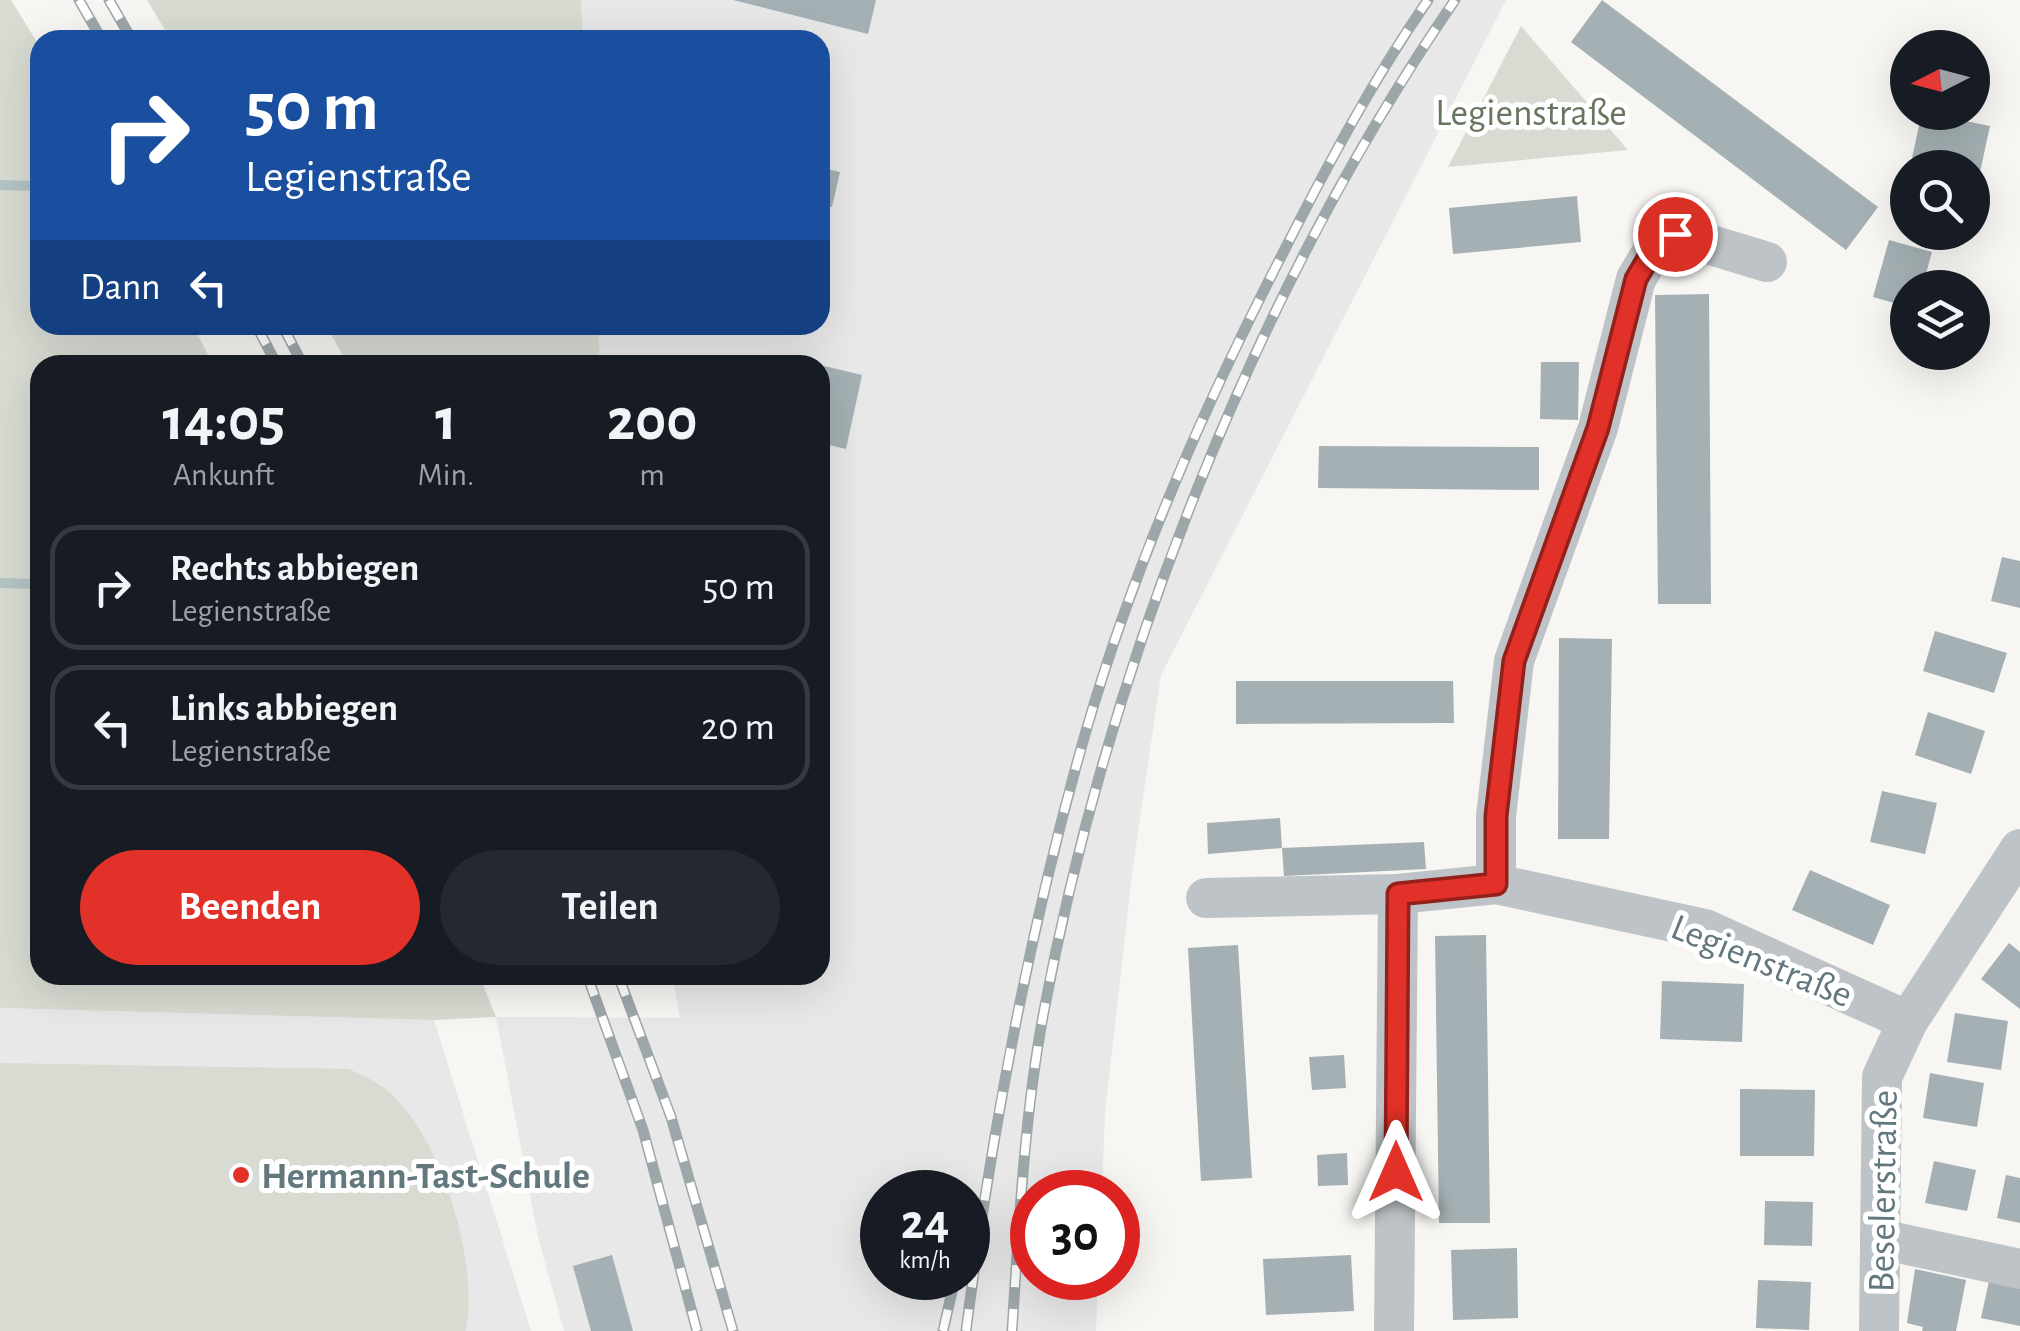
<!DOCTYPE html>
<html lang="de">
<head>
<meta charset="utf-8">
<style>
  :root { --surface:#171b24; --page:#242831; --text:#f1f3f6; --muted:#9ea1a6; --line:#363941; --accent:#e23128 }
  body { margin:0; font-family:"Alegreya Sans",sans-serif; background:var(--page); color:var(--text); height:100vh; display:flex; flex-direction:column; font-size:38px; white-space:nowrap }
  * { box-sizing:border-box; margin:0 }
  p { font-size:32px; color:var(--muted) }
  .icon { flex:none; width:55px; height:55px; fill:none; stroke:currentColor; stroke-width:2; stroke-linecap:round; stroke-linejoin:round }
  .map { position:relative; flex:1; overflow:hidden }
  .details { position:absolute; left:30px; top:355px; width:800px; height:630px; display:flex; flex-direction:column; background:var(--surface); border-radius:30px; box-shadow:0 10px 40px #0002 }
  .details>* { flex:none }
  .top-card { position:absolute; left:30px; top:30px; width:800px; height:305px; border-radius:30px; box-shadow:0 10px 40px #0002; background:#1a4fa0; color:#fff; overflow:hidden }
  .needle { width:65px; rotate:264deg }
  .fabs { position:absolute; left:1890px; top:30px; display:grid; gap:20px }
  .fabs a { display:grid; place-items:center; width:100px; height:100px; border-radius:50%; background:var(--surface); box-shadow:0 10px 40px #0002; font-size:50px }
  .speed { position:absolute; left:860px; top:1170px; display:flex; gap:20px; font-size:50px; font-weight:700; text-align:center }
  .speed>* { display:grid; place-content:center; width:130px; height:130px; border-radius:50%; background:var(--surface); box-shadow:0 10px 40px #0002; line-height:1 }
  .speed small { font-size:25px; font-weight:400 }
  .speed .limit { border:15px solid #d22; background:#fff; color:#111 }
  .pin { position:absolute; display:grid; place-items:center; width:85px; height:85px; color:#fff; margin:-42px; border:5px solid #fff; border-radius:50%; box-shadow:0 2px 10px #0007 }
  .me { position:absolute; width:110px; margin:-55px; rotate:0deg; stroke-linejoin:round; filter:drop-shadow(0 0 8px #0008) }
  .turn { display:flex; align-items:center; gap:35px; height:210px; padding:0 50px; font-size:45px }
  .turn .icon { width:130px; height:130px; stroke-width:2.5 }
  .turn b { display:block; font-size:70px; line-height:85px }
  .then { display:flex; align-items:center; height:95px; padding:0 50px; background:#0003; gap:20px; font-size:38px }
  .eta { display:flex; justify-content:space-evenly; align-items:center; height:170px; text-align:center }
  .eta b { font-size:60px; font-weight:700; line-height:70px }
  .cta { display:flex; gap:20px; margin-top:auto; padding:20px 50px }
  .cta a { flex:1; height:115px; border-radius:60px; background:var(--accent); color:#fff; font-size:40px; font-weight:700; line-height:115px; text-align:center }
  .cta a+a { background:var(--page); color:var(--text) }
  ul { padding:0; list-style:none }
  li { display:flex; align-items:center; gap:30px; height:125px; margin:0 20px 15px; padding:0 30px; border:5px solid var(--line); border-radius:30px }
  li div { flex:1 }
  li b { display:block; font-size:38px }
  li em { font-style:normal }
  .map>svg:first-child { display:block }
  .built { fill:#e7e8e7; fill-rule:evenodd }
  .green { fill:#d7dbd2 }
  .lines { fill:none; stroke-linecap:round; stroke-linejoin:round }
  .stream { stroke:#b3c4c5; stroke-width:10 }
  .building { fill:#a4b0b3 }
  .minor { stroke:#bdc3c6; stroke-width:40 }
  .rail-casing { stroke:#9da7aa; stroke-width:11 }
  .rail { stroke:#fff; stroke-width:8; stroke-dasharray:22; stroke-linecap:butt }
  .route-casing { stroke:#93201a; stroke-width:25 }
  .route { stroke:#e23128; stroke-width:18 }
  .poi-dot { fill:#e23128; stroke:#fff; stroke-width:4 }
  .labels { text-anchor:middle; stroke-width:10; stroke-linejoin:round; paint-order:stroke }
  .park-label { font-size:38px; fill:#687660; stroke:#fff }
  .street-label { font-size:38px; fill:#62777e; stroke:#fff }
  .poi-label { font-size:38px; font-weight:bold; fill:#62777e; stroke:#fff; text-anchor:start }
</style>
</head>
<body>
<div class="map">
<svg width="2020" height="1331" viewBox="0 0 2020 1331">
  <rect width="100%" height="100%" fill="#f7f6f3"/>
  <g class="built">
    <path d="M581 0H1506L1161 675 1133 866 1105 1113 1102 1192H1032V1278H1098L1096 1331H564L538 1237 496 1017 680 1018 672 975H820V365H600L598 325H820V40H583ZM882 1192H968V1278H882Z"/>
    <polygon points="0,1008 434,1020 531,1331 0,1331"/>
  </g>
  <g class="green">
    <polygon points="0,0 11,0 40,47 40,325 193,325 213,365 40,365 40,975 479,975 496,1017 434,1020 0,1008"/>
    <polygon points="147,0 581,0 583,40 171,40"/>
    <polygon points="1521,26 1628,150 1448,167"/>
    <polygon points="326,325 598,325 600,365 348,365"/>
    <path d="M0 1063 349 1069C360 1075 374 1080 384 1088 441 1132 479 1261 466 1331H0Z"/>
  </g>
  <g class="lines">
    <g class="stream">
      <polyline points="0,185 40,186"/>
      <polyline points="0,583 40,584"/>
    </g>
  </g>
  <g class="building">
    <polygon points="733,0 876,0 868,34"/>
    <polygon points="1602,0 1878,207 1846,250 1571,42"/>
    <polygon points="1922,112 1990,126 1980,172 1912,158"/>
    <polygon points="823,168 840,172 832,207 820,205"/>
    <polygon points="1577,196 1581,242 1453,254 1449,208"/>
    <polygon points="1889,240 1932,252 1922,288 1908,288 1908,307 1873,297"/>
    <polygon points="1709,294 1711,604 1658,604 1655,295"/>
    <polygon points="1541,362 1579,362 1578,420 1540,419"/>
    <polygon points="820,365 862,375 846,449 820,443"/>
    <polygon points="1319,446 1539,447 1539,490 1318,488"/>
    <polygon points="2002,557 2020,561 2020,608 1991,601"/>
    <polygon points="1935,631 2007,653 1994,693 1923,671"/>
    <polygon points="1559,638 1612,639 1609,839 1558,839"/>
    <polygon points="1236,681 1453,681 1454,723 1236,724"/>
    <polygon points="1928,712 1985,731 1971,774 1915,755"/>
    <polygon points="1882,791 1937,803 1925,854 1870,842"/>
    <polygon points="1280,818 1282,848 1208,854 1207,823"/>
    <polygon points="1424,842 1426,869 1284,876 1282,848"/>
    <polygon points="1810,870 1890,905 1873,945 1792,910"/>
    <polygon points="1486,935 1490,1223 1439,1223 1435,936"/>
    <polygon points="2009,943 2020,952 2020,1009 1981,979"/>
    <polygon points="1238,945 1252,1178 1201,1181 1188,948"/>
    <polygon points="1662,981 1744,984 1742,1042 1660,1039"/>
    <polygon points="1955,1013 2008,1021 2001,1070 1947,1062"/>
    <polygon points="1344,1055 1346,1088 1312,1090 1309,1057"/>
    <polygon points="1930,1073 1984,1083 1977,1127 1923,1118"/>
    <polygon points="1740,1089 1815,1090 1814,1156 1740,1156"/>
    <polygon points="1347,1153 1348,1185 1318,1186 1317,1155"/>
    <polygon points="1934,1161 1976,1170 1967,1211 1925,1203"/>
    <polygon points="2006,1175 2020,1178 2020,1223 1997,1218"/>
    <polygon points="1765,1201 1813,1202 1812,1246 1764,1245"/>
    <polygon points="1517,1248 1518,1318 1453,1320 1451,1250"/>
    <polygon points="612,1255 633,1331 591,1331 573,1266"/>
    <polygon points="1351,1255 1354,1311 1266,1315 1263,1259"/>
    <polygon points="1915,1269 1966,1280 1956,1331 1922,1331 1923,1327 1907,1323"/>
    <polygon points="1758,1280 1811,1282 1809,1330 1756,1328"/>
    <polygon points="1989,1281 2020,1288 2020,1326 1981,1318"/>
  </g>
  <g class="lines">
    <g class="minor">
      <polyline points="1496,884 1496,816 1514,661 1598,428 1636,279 1652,252 1675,234 1767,262"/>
      <polyline points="1206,898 1398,894 1496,884 1705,929 1908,1021"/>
      <polyline points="1880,1239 2020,1269"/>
      <polyline points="1394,1331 1398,894"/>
      <polyline points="1879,1331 1882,1077 1908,1021 2020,849"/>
    </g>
    <g class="rail-casing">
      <g id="rail">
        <polyline points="79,0 102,40"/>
        <polyline points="109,0 132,40"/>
        <polyline points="256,325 277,365"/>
        <polyline points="282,325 303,365"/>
        <polyline points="587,975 643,1130 697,1331"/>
        <polyline points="618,975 671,1117 733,1331"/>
        <polyline points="943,1331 955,1278"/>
        <path d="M966 1331C992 1129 1030 926 1086 731 1134 565 1206 402 1285 249 1328 164 1374 78 1428 0"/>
        <path d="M1012 1331C1019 1226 1024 1119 1043 1016 1108 667 1254 293 1455 0"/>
      </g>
    </g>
    <use href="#rail" class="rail"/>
  </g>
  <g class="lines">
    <g class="route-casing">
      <polyline id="route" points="1396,1172 1398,894 1496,884 1496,816 1514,661 1598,428 1636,279 1652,252 1675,234"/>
    </g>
    <use href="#route" class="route"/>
  </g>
  <circle class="poi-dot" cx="241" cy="1175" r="10"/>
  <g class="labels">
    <g class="park-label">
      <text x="1531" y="125">Legienstraße</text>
    </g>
    <g class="street-label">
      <text transform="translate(1762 960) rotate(22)" y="13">Legienstraße</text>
      <text transform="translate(1882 1191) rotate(-89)" y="13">Beselerstraße</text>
    </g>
    <g class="poi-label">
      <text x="261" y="1188">Hermann-Tast-Schule</text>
    </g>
  </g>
</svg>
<div class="fabs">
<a><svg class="needle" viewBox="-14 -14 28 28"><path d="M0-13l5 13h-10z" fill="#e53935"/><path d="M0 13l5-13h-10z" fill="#9ea1a6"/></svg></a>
<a><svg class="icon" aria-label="search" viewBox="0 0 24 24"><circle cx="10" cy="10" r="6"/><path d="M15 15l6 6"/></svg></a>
<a><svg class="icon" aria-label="layers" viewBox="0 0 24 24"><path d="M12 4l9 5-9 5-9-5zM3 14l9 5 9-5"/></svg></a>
</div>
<div class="speed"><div>24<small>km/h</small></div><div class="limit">30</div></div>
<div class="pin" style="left:1675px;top:234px;background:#d93025"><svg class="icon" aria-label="arrive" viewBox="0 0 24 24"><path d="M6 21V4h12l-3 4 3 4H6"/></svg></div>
<svg class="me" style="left:1396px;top:1172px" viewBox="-20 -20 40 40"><path d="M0-17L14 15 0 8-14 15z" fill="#e23128" stroke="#fff" stroke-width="4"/></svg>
<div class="top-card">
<div class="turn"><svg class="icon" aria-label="right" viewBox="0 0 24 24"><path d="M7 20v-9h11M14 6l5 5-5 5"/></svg><div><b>50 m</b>Legienstraße</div></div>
<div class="then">Dann<svg class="icon" aria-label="left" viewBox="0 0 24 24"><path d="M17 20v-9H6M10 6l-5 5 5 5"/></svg></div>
</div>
<section class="details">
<div class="eta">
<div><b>14:05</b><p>Ankunft</p></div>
<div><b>1</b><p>Min.</p></div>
<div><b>200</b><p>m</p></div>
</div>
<ul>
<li><svg class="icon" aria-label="right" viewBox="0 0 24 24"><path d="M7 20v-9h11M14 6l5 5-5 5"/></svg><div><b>Rechts abbiegen</b><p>Legienstraße</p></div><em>50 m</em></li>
<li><svg class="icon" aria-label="left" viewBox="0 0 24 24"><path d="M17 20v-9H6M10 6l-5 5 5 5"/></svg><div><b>Links abbiegen</b><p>Legienstraße</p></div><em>20 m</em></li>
</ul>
<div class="cta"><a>Beenden</a><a>Teilen</a></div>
</section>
</div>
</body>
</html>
